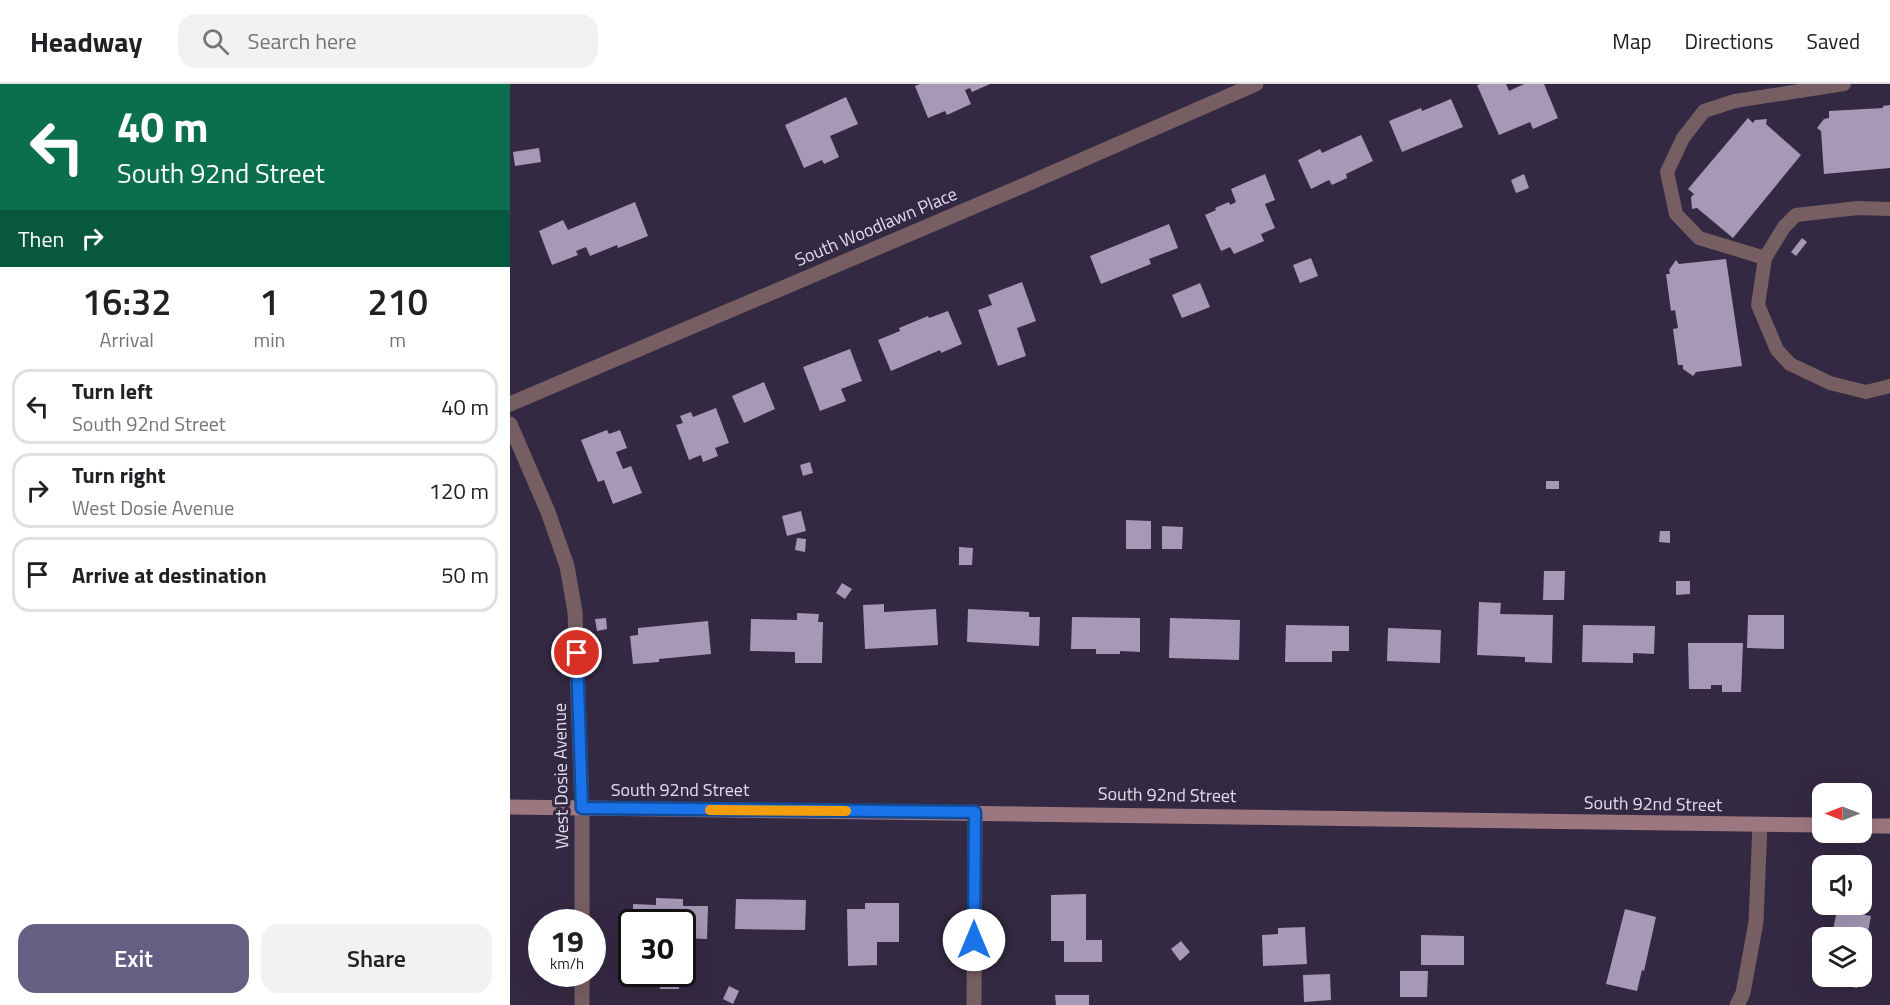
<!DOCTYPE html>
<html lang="en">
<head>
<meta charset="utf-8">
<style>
  :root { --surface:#fff; --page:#f2f2f2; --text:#202124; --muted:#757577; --line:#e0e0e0; --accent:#645f83 }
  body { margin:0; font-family:"Titillium Web",sans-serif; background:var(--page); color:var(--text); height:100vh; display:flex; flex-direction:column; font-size:22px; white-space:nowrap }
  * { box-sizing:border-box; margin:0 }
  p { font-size:20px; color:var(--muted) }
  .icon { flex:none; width:33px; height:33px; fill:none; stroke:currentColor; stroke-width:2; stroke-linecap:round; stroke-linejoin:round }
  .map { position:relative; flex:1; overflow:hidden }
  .panel { display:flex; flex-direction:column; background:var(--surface); width:510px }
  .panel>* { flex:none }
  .guide { background:#0b6e4f; color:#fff; overflow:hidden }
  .needle { width:39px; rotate:270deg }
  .tools { position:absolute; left:1302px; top:699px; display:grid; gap:12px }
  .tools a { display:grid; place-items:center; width:60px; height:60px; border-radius:12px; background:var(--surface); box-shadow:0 6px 24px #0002; font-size:30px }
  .speed { position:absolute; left:18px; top:825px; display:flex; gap:12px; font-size:30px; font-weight:700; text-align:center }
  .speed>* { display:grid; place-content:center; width:78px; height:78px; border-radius:50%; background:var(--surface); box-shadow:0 6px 24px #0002; line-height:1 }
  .speed small { font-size:15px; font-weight:400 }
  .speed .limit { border:3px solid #111; border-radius:9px; background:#fff; color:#111 }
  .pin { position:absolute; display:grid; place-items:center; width:51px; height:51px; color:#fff; margin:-26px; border:3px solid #fff; border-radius:50%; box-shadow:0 2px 6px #0007 }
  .me { position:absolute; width:66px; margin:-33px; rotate:0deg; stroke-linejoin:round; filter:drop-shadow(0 0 4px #0008) }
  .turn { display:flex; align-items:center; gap:21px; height:126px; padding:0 18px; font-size:27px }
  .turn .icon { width:78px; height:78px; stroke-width:2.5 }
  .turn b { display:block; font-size:42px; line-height:51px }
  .then { display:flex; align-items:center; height:57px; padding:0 18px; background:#0003; gap:12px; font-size:22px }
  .eta { display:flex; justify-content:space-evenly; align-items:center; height:102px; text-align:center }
  .eta b { font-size:36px; font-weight:600; line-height:42px }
  .action { display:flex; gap:12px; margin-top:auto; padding:12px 18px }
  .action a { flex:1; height:69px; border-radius:18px; background:var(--accent); color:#fff; font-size:24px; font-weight:600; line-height:69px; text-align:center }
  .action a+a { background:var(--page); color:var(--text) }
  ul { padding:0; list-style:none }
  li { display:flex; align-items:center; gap:18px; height:75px; margin:0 12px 9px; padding:0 6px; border:3px solid var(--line); border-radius:18px }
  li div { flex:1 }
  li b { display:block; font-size:22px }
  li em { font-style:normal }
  header { display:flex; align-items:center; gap:36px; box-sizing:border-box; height:84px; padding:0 30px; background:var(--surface); border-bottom:2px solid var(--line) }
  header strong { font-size:28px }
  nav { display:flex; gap:33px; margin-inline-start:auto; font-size:21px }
  .search { width:420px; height:54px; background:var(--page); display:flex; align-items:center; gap:15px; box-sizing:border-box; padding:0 21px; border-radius:18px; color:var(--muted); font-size:22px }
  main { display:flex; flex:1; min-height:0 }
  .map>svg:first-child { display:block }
  .building { fill:#a599b7 }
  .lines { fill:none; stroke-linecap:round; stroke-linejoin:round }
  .lane { stroke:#765e62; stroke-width:14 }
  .street { stroke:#765e62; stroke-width:15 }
  .secondary { stroke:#9d777f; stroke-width:15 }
  .route-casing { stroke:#114b97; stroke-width:15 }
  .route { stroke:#1a73e8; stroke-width:10 }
  .slow { stroke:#f59e0b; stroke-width:10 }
  .labels { text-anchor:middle; stroke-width:6; stroke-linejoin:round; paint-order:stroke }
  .street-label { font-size:18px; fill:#e2dcec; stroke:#342942 }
</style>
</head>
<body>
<header>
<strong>Headway</strong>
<div class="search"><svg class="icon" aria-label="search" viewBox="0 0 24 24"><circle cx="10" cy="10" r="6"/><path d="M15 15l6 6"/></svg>Search here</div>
<nav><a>Map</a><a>Directions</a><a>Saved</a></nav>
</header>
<main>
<section class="panel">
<div class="guide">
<div class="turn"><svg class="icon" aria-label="left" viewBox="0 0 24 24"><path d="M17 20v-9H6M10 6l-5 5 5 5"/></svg><div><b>40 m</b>South 92nd Street</div></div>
<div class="then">Then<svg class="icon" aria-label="right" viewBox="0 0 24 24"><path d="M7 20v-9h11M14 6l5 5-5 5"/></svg></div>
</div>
<div class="eta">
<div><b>16:32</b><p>Arrival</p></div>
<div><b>1</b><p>min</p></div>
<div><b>210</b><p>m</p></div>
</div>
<ul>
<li><svg class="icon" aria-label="left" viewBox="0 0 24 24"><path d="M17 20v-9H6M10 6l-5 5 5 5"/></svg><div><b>Turn left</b><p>South 92nd Street</p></div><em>40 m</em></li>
<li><svg class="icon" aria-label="right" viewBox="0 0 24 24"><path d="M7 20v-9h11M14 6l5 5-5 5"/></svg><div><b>Turn right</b><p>West Dosie Avenue</p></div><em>120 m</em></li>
<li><svg class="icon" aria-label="arrive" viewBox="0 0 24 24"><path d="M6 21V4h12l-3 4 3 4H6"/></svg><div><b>Arrive at destination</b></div><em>50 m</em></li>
</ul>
<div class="action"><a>Exit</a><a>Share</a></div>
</section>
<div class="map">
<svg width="1380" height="921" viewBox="0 0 1380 921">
  <rect width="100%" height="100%" fill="#342942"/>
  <g class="building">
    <polygon points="410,0 480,0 462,8 460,4 455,6 461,20 437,31 435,27 418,34 405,2"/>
    <polygon points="971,0 996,0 999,7 1014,0 1034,0 1048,34 1023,45 1020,38 989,51 967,1"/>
    <polygon points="336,13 348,40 320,52 329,73 314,80 312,76 294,84 275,41"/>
    <polygon points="941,15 953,43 892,68 879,37 911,24 912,27"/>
    <polygon points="1380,21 1380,84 1314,90 1311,47 1307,44 1314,35 1319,34 1319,27 1373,24 1373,22"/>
    <polygon points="1238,34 1243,39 1245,36 1257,35 1256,40 1291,71 1223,154 1187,124 1182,125 1181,113 1184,110 1178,105"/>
    <polygon points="851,51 863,77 836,90 837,94 822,101 819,96 801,105 788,76 810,65 812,69"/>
    <polygon points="29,64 31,78 5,82 3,68"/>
    <polygon points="755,90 765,116 755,120 765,144 751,150 754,157 724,170 720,163 711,167 695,131 706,126 705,124 719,118 720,121 726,118 721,105"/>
    <polygon points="1014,90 1019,104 1006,109 1001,96"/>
    <polygon points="125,118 138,152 108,164 107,161 80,172 76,163 66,167 68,171 42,181 29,147 53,136 58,146"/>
    <polygon points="659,140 668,164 639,175 641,180 591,200 580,172"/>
    <polygon points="1292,154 1297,158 1286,172 1281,168"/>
    <polygon points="801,174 808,192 790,199 783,181"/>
    <polygon points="1216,175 1232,282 1186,288 1183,292 1173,285 1173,281 1168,281 1163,245 1168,244 1165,226 1161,227 1156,190 1160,190 1159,186 1166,176 1169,180"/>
    <polygon points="512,198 526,237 507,244 516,272 488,282 468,226 482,221 478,211"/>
    <polygon points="690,199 700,223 672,234 662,211"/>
    <polygon points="438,227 452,260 431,269 430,266 381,287 368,256 390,247 389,244 418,232 419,234"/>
    <polygon points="340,265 352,297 331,305 336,317 310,327 293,283"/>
    <polygon points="254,298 265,325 234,339 222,312"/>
    <polygon points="206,324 219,359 205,364 208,372 193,378 191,371 179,376 166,341 173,339 170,332 181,328 183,333"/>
    <polygon points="97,346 99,350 110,346 117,364 106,368 113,385 121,382 132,409 103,420 94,396 88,398 71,356"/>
    <polygon points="300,378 303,389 293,392 290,381"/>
    <rect x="1036" y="397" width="13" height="8"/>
    <polygon points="291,427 296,447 277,452 272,432"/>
    <polygon points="616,436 641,437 641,465 616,465"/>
    <polygon points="652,442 673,443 672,465 652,465"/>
    <polygon points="1150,447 1160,447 1160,459 1149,458"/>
    <polygon points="287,454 296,455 295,468 285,466"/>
    <polygon points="449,463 463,464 462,481 449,481"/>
    <polygon points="1034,487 1055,487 1054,516 1033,516"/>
    <polygon points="1166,497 1180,497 1180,510 1166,511"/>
    <polygon points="332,499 342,505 335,515 326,509"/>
    <polygon points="969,518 991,519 990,530 1043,531 1042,579 1015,578 1015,573 967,571"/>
    <polygon points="374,520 374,528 426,525 428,561 355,565 353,521"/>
    <polygon points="458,525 519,528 519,533 530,533 529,562 457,558"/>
    <polygon points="287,529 309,530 308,538 313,538 312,579 285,579 285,568 240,567 241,535 287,536"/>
    <polygon points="1238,531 1274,531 1274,565 1237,564"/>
    <polygon points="562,533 630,534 630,568 610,567 610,570 586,570 586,565 561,565"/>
    <polygon points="96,534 97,545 87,547 85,535"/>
    <polygon points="660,534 730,536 729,576 659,574"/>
    <polygon points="198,537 201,570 149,575 149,578 123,580 120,552 128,551 128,544"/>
    <polygon points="776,541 839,542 839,567 822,567 822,578 775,578"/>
    <polygon points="1073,541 1145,542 1144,570 1123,569 1123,579 1072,578"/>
    <polygon points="878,544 931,546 930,579 877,577"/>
    <polygon points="1178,559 1233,559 1231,608 1212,608 1212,601 1201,601 1201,605 1179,605"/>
    <polygon points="576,810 576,856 592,856 592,878 554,878 554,857 541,857 541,811"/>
    <polygon points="146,814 173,815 173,822 198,822 197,855 172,854 172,838 123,838 123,820 146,821"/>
    <polygon points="226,815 296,816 295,846 225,845"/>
    <polygon points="355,819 389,819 389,858 367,858 367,881 338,882 337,825 355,825"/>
    <polygon points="1115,825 1146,833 1134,887 1132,886 1127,907 1096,900"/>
    <polygon points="1327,826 1361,832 1353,876 1352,854 1317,854 1318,846 1323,846"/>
    <polygon points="795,843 797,880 753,882 752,851 768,850 768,844"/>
    <polygon points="911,851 954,852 954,881 911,881"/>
    <polygon points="671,857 680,868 670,877 661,865"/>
    <polygon points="890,887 918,887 917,913 890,913"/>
    <polygon points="149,890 169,890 169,905 150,905"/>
    <polygon points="820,890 821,916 794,918 793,891"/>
    <polygon points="1319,892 1350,892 1347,904 1318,898"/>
    <polygon points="219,902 229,907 223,920 213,915"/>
    <polygon points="545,911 579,911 579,921 546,921"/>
  </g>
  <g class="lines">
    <g class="lane">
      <polyline points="1380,125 1348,124 1286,131 1274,143 1255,174 1248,221 1267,266 1280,280 1320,299 1356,308 1380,302"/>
      <polyline points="1255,174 1189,154 1166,130 1157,88 1173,54 1194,27 1225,17 1334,0"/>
    </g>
    <g class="street">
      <polyline points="0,320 510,103 746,0"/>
      <polyline points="0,340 38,428 57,482 65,528 72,725 72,838"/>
      <polyline points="72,890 72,921"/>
      <polyline points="464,921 465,728"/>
      <polyline points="1227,921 1233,909 1246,838 1250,741"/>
    </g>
    <g class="secondary">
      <polyline points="0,723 1312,741"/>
      <polyline points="1352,742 1380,742"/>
    </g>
  </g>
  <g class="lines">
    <g class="route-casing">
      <polyline id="route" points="67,569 72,724 465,728 464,856"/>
    </g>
    <use href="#route" class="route"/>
    <polyline class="slow" points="200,726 336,727"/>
  </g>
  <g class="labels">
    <g class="street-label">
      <text transform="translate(366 143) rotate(-23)" y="6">South Woodlawn Place</text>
      <text transform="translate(51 692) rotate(-91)" y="6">West Dosie Avenue</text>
      <text x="170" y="712">South 92nd Street</text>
      <text transform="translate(657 711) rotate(1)" y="6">South 92nd Street</text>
      <text transform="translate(1143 720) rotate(1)" y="6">South 92nd Street</text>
    </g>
  </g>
</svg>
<div class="tools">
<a><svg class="needle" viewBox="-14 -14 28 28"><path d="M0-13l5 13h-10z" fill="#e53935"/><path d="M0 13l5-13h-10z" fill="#757577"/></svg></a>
<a><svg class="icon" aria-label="sound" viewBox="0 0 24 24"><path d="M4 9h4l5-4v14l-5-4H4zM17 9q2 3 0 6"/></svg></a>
<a><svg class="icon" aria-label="layers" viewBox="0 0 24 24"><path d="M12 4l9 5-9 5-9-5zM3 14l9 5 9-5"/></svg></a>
</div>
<div class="speed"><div>19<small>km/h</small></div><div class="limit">30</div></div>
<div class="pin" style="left:67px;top:569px;background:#d93025"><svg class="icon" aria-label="arrive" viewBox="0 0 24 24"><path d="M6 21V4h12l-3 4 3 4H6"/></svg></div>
<svg class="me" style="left:464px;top:856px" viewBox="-20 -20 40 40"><circle r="19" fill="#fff"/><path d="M0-13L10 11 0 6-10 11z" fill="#1a73e8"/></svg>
</div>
</main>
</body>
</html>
